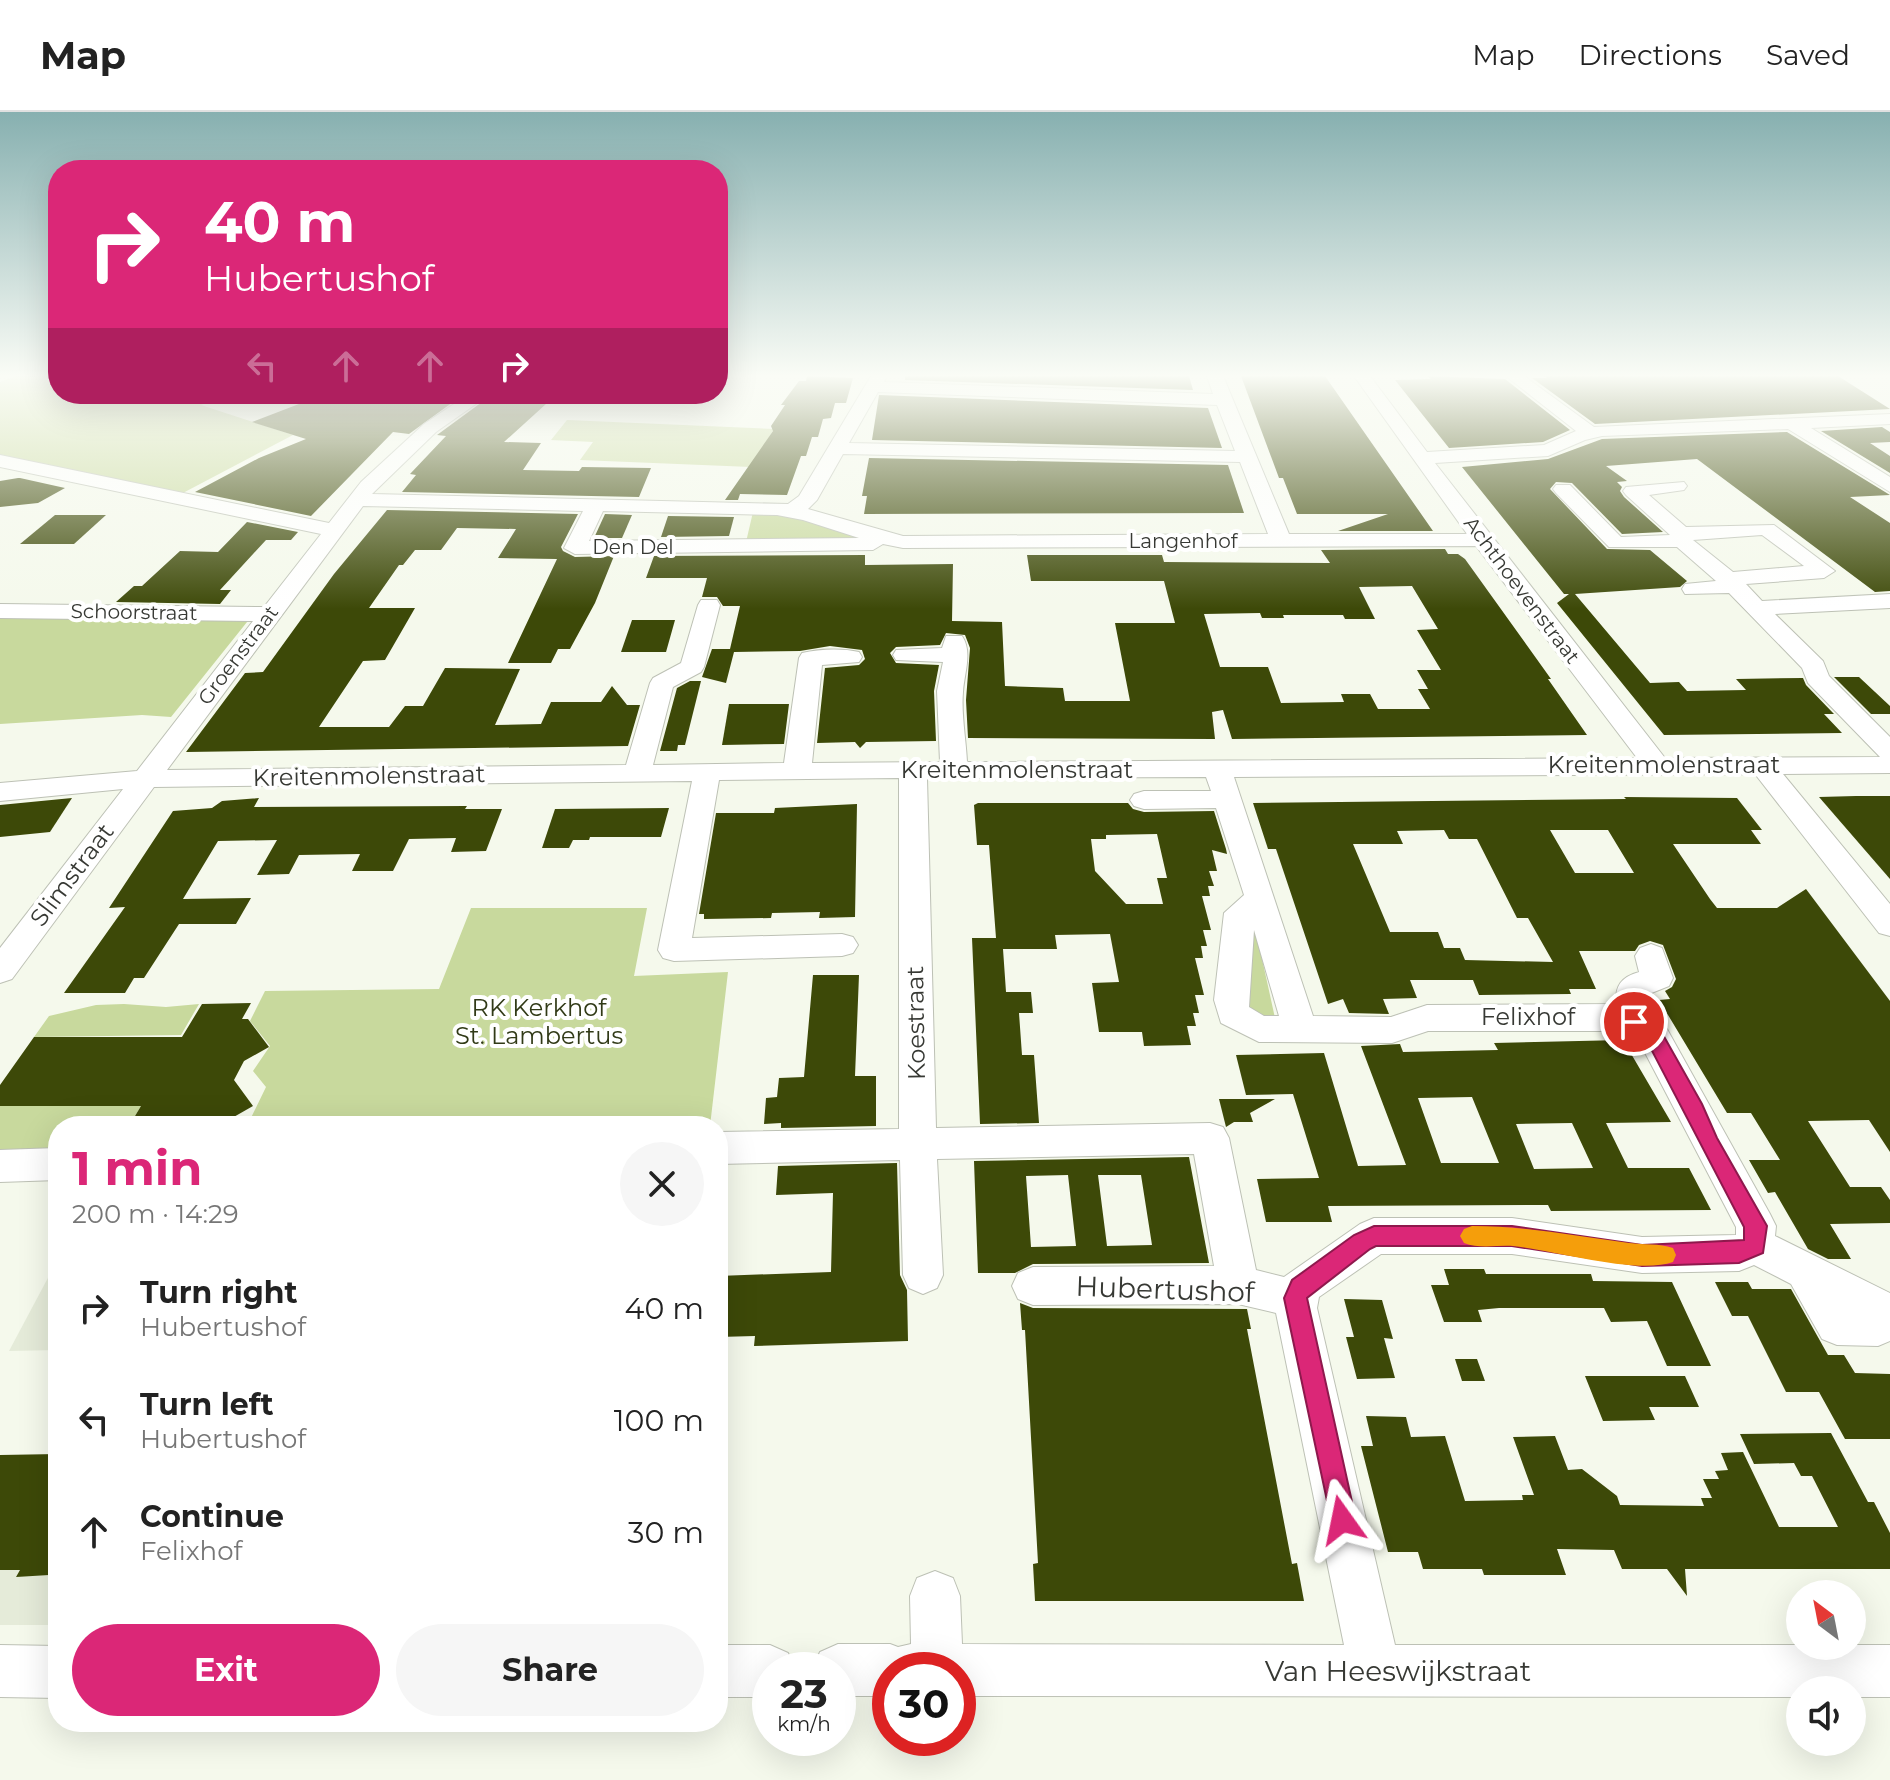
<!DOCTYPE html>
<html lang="en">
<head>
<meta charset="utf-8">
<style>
  :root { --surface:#fff; --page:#f6f6f6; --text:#222; --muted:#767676; --line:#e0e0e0; --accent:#db2777 }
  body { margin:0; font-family:Montserrat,sans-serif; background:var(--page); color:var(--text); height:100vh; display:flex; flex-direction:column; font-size:30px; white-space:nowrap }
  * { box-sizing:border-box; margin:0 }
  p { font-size:26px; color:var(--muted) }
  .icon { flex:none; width:44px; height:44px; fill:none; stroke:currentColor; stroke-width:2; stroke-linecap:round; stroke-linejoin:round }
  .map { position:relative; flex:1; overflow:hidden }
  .drawer { position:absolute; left:48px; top:1004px; width:680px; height:616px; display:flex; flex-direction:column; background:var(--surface); border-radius:32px; box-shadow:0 8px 32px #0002 }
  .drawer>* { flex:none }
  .top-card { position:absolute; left:48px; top:48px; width:680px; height:244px; border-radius:32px; box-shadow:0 8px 32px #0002; background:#db2777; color:#fff; overflow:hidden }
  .needle { width:52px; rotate:328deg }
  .controls { position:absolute; left:1786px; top:1468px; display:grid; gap:16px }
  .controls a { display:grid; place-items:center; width:80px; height:80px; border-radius:50%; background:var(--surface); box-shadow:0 8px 32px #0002; font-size:40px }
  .speed { position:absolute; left:752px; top:1540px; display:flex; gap:16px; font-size:40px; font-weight:700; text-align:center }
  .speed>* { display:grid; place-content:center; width:104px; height:104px; border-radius:50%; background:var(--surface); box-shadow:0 8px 32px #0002; line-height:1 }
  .speed small { font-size:20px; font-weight:400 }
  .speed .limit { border:12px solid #d22; background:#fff; color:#111 }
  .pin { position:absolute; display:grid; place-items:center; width:68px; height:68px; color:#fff; margin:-34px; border:4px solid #fff; border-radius:50%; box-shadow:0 2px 8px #0007 }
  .me { position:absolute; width:88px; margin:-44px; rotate:348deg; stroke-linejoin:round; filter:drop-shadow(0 0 6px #0008) }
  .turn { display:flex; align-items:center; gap:28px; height:168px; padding:0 24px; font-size:36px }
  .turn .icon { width:104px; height:104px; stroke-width:2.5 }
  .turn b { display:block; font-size:56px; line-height:68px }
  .lanes { display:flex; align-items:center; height:76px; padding:0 24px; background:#0003; justify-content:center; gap:40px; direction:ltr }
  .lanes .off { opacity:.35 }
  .round { display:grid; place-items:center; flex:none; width:84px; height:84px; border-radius:42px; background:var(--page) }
  .head { display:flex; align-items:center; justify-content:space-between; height:136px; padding:0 24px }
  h1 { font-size:48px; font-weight:700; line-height:60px; color:var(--accent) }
  .cta { display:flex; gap:16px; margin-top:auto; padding:16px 24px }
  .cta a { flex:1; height:92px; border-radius:48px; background:var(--accent); color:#fff; font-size:32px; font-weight:700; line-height:92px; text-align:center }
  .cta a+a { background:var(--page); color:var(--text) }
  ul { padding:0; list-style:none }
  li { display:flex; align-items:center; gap:24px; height:112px; padding:0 24px }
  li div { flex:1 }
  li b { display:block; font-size:30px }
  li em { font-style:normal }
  header { display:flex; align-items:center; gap:48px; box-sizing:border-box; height:112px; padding:0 40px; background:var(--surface); border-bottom:2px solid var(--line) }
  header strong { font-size:38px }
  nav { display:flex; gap:44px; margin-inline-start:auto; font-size:28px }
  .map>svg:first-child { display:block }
  .built { fill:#e5ebd9 }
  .green { fill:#c8d99d }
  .building { fill:#3d4908; fill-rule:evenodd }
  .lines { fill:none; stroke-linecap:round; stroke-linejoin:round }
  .minor-casing { stroke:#bdc1b5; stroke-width:2 }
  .minor { fill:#fff; fill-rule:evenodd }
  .route { fill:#db2777; stroke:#8e194d; stroke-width:2 }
  .slow { fill:#f59e0b }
  .labels { text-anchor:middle; stroke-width:8; stroke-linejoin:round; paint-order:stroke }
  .far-street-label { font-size:20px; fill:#373934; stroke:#fff }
  .street-label { font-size:24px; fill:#373934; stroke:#fff }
  .park-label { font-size:24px; fill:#313a17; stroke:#fff }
  .near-street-label { font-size:28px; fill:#373934; stroke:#fff }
</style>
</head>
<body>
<header>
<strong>Map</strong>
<nav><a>Map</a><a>Directions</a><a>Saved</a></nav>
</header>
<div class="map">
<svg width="1890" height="1668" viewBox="0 0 1890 1668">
  <rect width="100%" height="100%" fill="#f5f9ec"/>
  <g class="built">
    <polygon points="58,1147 58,1238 9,1239"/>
    <polygon points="58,1323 58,1513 0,1513 0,1438"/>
  </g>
  <g class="green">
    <polygon points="16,264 50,264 43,267 58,271 58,282 228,282 201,293 293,323 181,382 0,346 0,270"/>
    <polygon points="567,308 774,317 751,355 580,348 593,330 551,328"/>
    <polygon points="753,400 780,400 869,428 746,430"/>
    <polygon points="0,504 251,505 171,605 142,603 0,612"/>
    <polygon points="471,796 647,796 634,864 728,860 710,1014 247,1014 266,975 253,959 270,934 250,909 265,879 439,877"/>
    <polygon points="1253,806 1275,906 1257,907 1243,898"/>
    <polygon points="124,892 166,895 199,892 181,923 34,925 49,904 96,893"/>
    <polygon points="0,994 141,994 129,1014 58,1014 58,1048 0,1048"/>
  </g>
  <g class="building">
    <polygon points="807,264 853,266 846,291 835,291 831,306 823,307 818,325 812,325 806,344 801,344 787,383 740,382 738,388 725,388 773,319 771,314 785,293 781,293 799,269 806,269"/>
    <polygon points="905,264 1189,264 1193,278 905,268"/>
    <polygon points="1241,264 1325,264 1433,419 1338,419 1388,402 1297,402 1283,366 1279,366"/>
    <polygon points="1427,264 1505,267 1570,318 1543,330 1449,336 1395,268 1431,267"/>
    <polygon points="1544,264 1838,264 1890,297 1595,312 1532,266 1547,266"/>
    <polygon points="325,282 336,282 367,292 392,283 464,282 409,322 393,320 311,404 195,380 259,346 306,327 252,310"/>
    <polygon points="493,282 557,282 504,330 541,331 523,358 579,359 582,355 651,356 639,385 402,380 416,363 410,362 446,324 437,323"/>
    <polygon points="879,283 1208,296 1222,336 872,328"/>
    <polygon points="1882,315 1890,320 1890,330 1870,331 1890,344 1890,361 1821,319"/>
    <polygon points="1787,320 1890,383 1850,385 1890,411 1890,479 1875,480 1697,347 1606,354 1627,369 1617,370 1622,375 1620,379 1624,385 1663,420 1622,422 1572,371 1556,370 1550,377 1607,437 1650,438 1687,469 1680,475 1575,482 1650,571 1679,570 1687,579 1746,578 1736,567 1803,566 1806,573 1834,602 1824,602 1842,621 1664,623 1557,491 1569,482 1564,482 1462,355 1548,347 1602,327"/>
    <polygon points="869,346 1228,353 1244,401 864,402 867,384 862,384"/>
    <polygon points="18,366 20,366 65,376 38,391 0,395 0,369"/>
    <polygon points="387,398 578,402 561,435 563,439 575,445 614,444 595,491 570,537 558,537 551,551 508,551 557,447 498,446 516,417 457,416 441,438 415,438 403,453 399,453 369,496 415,496 385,548 363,549 319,615 389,615 405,594 423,594 445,556 520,557 495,613 541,612 551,590 601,590 612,574 627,593 640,593 628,634 186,640 245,561 263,560 334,462"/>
    <polygon points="605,402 632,403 622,426 594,426"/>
    <polygon points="55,403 106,403 74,432 20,432"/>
    <polygon points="668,404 734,405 729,424 661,425"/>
    <polygon points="247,410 298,420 291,428 266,428 220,478 231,478 220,492 116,490 134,474 142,474 180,439 218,440"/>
    <path d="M1445 437 1448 442H1458L1465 447 1551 567H1548L1587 623 1232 627 1223 598 1212 600 1215 627 968 626 966 588 970 536 965 523 946 521 940 533 896 535 890 541 896 551 939 553 934 579 936 629 866 630 860 636 855 630 817 631 825 556 859 553 865 547 862 538 830 534 800 539 734 540 726 571 702 565 712 537H730L740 494H723L717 485H702L707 466H646L654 444 865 443V453L953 452 952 509 1002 510 1005 574 1063 576 1065 589H1130L1115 511H1175L1164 469H1031L1027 443H1162L1164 450 1330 451 1321 438ZM1412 474 1438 517 1417 518 1441 558H1417L1428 577H1418L1430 597H1378L1370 582H1341L1344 590 1281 591 1268 555H1220L1204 502 1260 501 1262 506H1284L1283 503H1343L1345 507H1375L1359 475Z"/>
    <polygon points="632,508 675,508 666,540 621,540"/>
    <polygon points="1834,565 1859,565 1890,594 1890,602 1871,602"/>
    <polygon points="690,569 701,569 685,633 678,633 677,639 660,639 677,576"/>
    <polygon points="729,592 789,592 784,632 722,633"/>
    <polygon points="1856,684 1890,684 1890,767 1819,685"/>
    <path d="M1624 685 1737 686 1762 718H1751L1761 732H1673L1710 787 1717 796H1777L1806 777 1890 889V1040L1869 1008 1808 1009 1850 1075H1881L1890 1088V1111L1830 1112 1851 1147H1828L1808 1137 1775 1080 1768 1081 1749 1048H1780L1751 1001H1727L1659 888 1670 887 1665 879 1672 875 1676 867 1663 833 1650 829 1639 833 1635 839H1579L1596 877H1569L1571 882 1479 883 1473 868H1410L1417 886 1383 887 1389 902 1349 901 1343 887 1328 892 1276 737H1268L1253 691 1626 687ZM1444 718 1449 727H1477L1517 806H1528L1553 850 1465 848 1460 836H1444L1438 820H1390L1353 732H1403L1397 719ZM1550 718H1608L1634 761H1575Z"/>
    <polygon points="72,686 50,720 0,725 0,693"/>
    <polygon points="259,686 254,695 467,694 465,697 502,697 486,739 451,740 456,726 409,727 393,759 352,759 360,742 299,743 289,762 257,763 277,728 218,729 183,787 251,786 236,812 179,812 144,866 134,866 125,881 64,881 125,795 109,796 173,699 212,696 222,689"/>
    <path d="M978 691H1128L1133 697 1144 700 1214 699 1226 737 1227 742 1212 738 1217 759H1209L1214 774H1208L1210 784H1202L1211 818H1203L1207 834H1201L1203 846H1195L1204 883H1195L1199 901H1193L1196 914H1187L1191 933 1144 934 1142 920H1099L1092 871 1119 870 1110 822 1055 823 1057 837H1003L1006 880H1031L1033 901H1019L1022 943H1034L1039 1011 980 1012 972 826H996L989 733H977L974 693ZM1157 722 1167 766H1157L1163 792H1126L1095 759 1091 727H1106V723Z"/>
    <polygon points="857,692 855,805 819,806 820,800 772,801 771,806 704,807 704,802 699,802 716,701 774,701 775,696"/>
    <polygon points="669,696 661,725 590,725 589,728 573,728 569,736 542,736 555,697"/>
    <polygon points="813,863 859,863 855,964 876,964 876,1014 781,1016 781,1011 764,1012 766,986 777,985 779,966 804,965"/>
    <polygon points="251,891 242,907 248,907 269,935 244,949 234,968 253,994 218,1014 129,1014 141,994 0,994 0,973 34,925 182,925 202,892"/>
    <path d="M1623 928 1671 1010 1606 1011 1628 1056H1689L1711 1098 1551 1099 1548 1093 1328 1094 1332 1110H1266L1257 1067 1319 1066 1293 982 1246 983 1236 943 1324 941 1358 1054 1406 1053 1361 934 1400 932 1403 940 1498 938 1494 931ZM1472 985 1499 1051H1441L1418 986ZM1572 1011 1593 1056 1534 1057 1516 1012Z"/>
    <polygon points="1219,987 1275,987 1250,1001 1253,1010 1234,1010 1226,1015"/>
    <path d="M1189 1045 1209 1151 1033 1152 1015 1161H978L974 1049ZM1068 1063 1076 1134 1031 1135 1026 1064ZM1098 1063H1141L1152 1133 1107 1134Z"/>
    <polygon points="897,1051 900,1163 907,1178 908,1229 754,1234 755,1224 718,1225 718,1164 831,1160 833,1081 776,1083 778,1054"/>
    <polygon points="1444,1157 1484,1157 1486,1162 1591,1162 1593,1169 1672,1170 1711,1254 1667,1254 1647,1209 1611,1210 1604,1196 1499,1196 1478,1198 1482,1210 1444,1210 1431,1173 1449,1173"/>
    <polygon points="1715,1170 1748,1170 1752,1177 1791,1177 1828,1243 1844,1243 1855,1261 1890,1262 1890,1327 1845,1327 1819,1280 1786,1280 1748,1204 1732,1204"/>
    <polygon points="1344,1187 1382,1188 1393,1227 1384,1226 1395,1266 1357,1267 1346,1225 1354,1225"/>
    <polygon points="1020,1191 1033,1196 1247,1197 1251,1217 1247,1217 1292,1452 1297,1451 1304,1489 1035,1489 1033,1452 1038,1451 1025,1218 1022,1218"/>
    <polygon points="1455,1247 1477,1247 1485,1269 1462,1269"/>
    <polygon points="1585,1264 1685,1264 1699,1295 1649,1295 1655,1308 1603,1309"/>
    <polygon points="1366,1304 1406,1305 1411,1325 1445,1324 1465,1389 1523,1388 1522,1383 1534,1383 1513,1325 1555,1324 1568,1358 1582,1357 1617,1384 1620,1393 1704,1394 1701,1386 1712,1386 1703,1367 1719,1367 1715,1359 1728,1358 1721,1341 1743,1340 1779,1415 1838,1415 1812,1364 1801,1364 1794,1351 1754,1352 1740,1322 1831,1321 1868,1390 1874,1390 1890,1421 1890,1457 1685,1457 1687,1484 1667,1457 1622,1457 1614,1438 1557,1437 1566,1463 1484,1463 1482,1457 1423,1457 1418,1440 1388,1440 1361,1334 1373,1334"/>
    <polygon points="58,1342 58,1459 51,1458 49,1463 16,1465 20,1458 0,1458 0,1343"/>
  </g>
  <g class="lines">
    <g class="minor-casing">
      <g id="minor">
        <path d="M871 264H887L884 270 1213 282 1207 264H1223L1289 422H1467L1354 264H1370L1427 340 1544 333 1576 319 1506 264H1524L1594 315 1890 302V312L1811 316 1890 365V380L1788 317 1602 324 1585 328 1548 344 1435 351 1665 646 1880 645 1808 571 1802 556 1729 481 1685 482 1682 477 1685 472 1716 469 1677 435H1609L1556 381 1553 377 1556 373H1570L1621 425 1670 423 1626 383 1623 379 1626 375 1684 370 1687 374 1684 378 1649 383 1686 415 1774 413 1835 459 1824 466 1746 472 1762 489 1890 482V496L1775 502 1823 549 1829 564 1890 625V661L1783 662 1890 792V824L1879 821 1755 662 1234 665 1313 904 1391 905 1427 893 1616 892C1615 874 1621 865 1639 860L1635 844 1640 836 1651 832 1662 836 1673 866 1669 874 1649 882 1651 904 1667 917 1770 1102 1776 1114 1775 1124 1890 1181V1229L1878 1234 1837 1233 1822 1227 1791 1172 1754 1153 1739 1159 1642 1161 1512 1142H1381L1319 1185 1317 1196 1395 1533H1890V1585H1852V1578H1800V1585L958 1584V1558H890V1584H838V1558H812L820 1540 838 1532H890L898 1535 911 1532 910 1484 917 1466 935 1459 953 1466 960 1484 962 1532 1344 1533 1276 1201 1238 1192 1033 1193 1018 1187 1012 1174 1018 1161 1033 1155 1214 1154 1194 1042 937 1047 943 1163 937 1176 923 1182 909 1176 903 1163 900 1048 718 1052V1020L899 1017V666L719 668 692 826 842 822 853 825 858 833 853 841 842 844 674 849 663 846 658 838 692 669 154 675 12 867 0 871V836L123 677 0 689V671L137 659 253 509 0 506V492L264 495 321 422 0 355V343L329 411 361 370 424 312 469 282H490L436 320 372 382 788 392 799 384ZM878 280 1217 293 1235 339 849 331ZM843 342 1240 350 1268 422 903 424 808 397 817 388ZM363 394 583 399 564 436 575 442 873 438 883 432 903 436 1476 434 1637 646 967 650C966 627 961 602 963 580 964 562 973 540 962 524H946L942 536 896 538 893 543 896 548 943 550 937 579 940 650 812 651 822 553 859 550 862 545 859 540C842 536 819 537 802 541L799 546 784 651 653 653 673 575 701 560 704 555 720 493 717 488H701L698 493 681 551 653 566 650 571 626 653 167 658ZM603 399 777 403 803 408 859 426 589 429ZM1762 423 1804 454 1733 460 1693 428ZM1206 665 1211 679H1144L1134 682 1130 688 1134 694 1144 697 1216 696 1244 783 1224 801 1214 888 1221 911 1259 930 1392 931 1428 919H1622L1642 935 1736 1115V1123L1642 1125 1512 1106H1374L1360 1112 1284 1165 1256 1158 1229 1026 1223 1015 1210 1011 936 1016 927 666ZM1254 818 1279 904H1264L1249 895Z"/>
        <polygon points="58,1036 58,1068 0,1070 0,1038"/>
        <polygon points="0,1533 58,1534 58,1586 0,1585"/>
        <polygon points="718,1533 770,1533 788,1541 795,1558 770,1558 770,1585 718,1585"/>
      </g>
    </g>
    <use href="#minor" class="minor"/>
  </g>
  <linearGradient id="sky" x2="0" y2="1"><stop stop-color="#87b0b0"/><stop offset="0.53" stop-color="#fafcf6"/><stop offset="1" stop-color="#fafcf6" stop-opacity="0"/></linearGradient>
  <rect width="1890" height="497" fill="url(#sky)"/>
  <polygon class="route" points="1634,903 1662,921 1702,992 1717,1026 1767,1114 1763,1141 1739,1151 1642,1154 1512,1134 1376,1134 1370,1137 1307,1186 1356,1408 1352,1417 1342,1421 1333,1417 1284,1186 1292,1168 1354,1123 1374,1114 1512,1114 1642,1133 1744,1128 1744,1115 1648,931 1625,910 1628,905"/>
  <path class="slow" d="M1472 1114C1525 1114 1576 1124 1629 1131 1644 1133 1659 1131 1673 1136L1676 1143 1673 1150C1636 1163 1554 1138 1513 1134 1497 1133 1479 1137 1464 1131L1460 1124 1464 1117Z"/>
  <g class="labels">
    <g class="far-street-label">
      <text x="1183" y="436">Langenhof</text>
      <text x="633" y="442">Den Del</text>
      <text transform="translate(1522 478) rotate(53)" y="7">Achthoevenstraat</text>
      <text transform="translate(134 500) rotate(1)" y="7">Schoorstraat</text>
      <text transform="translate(238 543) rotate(-53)" y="7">Groenstraat</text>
    </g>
    <g class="street-label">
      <text x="1664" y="661">Kreitenmolenstraat</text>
      <text x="1017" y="666">Kreitenmolenstraat</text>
      <text transform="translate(369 664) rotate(-1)" y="8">Kreitenmolenstraat</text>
      <text transform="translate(72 763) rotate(-53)" y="8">Slimstraat</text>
      <text x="1528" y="913">Felixhof</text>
      <text transform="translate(916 911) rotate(-91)" y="8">Koestraat</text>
    </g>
    <g class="park-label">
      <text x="539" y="904">RK Kerkhof<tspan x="539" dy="28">St. Lambertus</tspan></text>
    </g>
    <g class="near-street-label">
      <text transform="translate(1165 1177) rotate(2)" y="10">Hubertushof</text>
      <text x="1398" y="1569">Van Heeswijkstraat</text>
    </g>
  </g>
</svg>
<div class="controls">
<a><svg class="needle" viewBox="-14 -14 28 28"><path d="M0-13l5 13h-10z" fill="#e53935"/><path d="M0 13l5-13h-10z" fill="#767676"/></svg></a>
<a><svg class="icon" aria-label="sound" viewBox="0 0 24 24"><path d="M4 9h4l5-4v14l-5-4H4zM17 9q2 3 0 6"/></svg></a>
</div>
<div class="speed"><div>23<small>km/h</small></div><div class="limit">30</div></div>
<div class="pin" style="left:1634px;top:910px;background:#d93025"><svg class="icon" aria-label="arrive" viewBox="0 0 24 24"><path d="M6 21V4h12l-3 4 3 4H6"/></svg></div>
<svg class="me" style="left:1342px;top:1408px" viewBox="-20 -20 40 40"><path d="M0-17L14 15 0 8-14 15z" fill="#db2777" stroke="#fff" stroke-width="4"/></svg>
<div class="top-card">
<div class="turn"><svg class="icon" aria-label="right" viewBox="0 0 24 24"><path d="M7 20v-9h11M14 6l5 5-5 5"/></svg><div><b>40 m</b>Hubertushof</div></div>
<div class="lanes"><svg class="icon off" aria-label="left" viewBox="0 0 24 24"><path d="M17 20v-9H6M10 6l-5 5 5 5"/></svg><svg class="icon off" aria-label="ahead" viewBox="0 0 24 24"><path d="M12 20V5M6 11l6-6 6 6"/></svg><svg class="icon off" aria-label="ahead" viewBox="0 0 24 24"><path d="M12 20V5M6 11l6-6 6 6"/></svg><svg class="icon" aria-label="right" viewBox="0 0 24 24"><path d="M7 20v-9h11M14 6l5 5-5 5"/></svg></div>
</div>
<section class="drawer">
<div class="head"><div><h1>1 min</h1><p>200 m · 14:29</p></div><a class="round"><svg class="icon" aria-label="close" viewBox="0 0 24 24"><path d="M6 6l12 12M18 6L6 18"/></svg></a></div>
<ul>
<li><svg class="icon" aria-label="right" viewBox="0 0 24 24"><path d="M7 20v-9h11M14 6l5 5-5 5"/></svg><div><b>Turn right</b><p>Hubertushof</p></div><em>40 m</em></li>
<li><svg class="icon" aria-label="left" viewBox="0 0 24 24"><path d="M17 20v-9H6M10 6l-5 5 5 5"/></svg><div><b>Turn left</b><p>Hubertushof</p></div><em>100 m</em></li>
<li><svg class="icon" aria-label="ahead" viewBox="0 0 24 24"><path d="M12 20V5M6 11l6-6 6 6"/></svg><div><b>Continue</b><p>Felixhof</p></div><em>30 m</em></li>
</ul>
<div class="cta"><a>Exit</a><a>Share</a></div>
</section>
</div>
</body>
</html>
